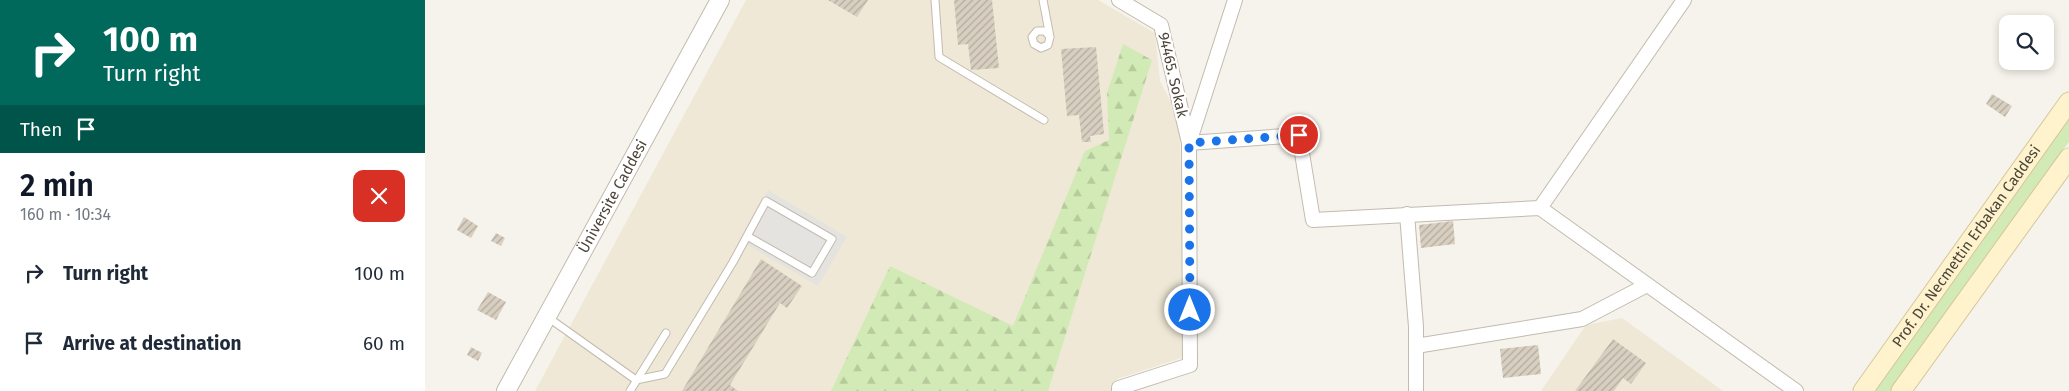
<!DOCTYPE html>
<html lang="en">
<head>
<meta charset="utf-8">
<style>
  :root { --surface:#fff; --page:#f6f6f7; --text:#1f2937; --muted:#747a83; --accent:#111827 }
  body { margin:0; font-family:"Fira Sans",sans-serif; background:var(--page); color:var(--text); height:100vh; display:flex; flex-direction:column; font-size:19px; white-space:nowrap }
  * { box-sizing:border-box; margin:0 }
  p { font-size:16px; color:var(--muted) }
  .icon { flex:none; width:28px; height:28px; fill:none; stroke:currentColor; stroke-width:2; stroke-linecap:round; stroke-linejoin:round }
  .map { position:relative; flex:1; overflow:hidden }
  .panel { display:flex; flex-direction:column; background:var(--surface); width:425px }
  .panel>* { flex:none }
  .top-card { background:#00695c; color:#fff; overflow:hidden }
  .fabs { position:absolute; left:1574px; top:15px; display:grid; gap:10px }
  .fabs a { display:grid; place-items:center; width:55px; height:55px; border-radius:10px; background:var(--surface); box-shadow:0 2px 8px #0003; font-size:25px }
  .pin { position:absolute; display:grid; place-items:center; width:42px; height:42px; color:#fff; margin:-21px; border:2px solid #fff; border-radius:50%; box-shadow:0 1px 5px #0007 }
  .me { position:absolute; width:55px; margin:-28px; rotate:0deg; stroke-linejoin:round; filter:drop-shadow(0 0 4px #0008) }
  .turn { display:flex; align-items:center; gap:18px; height:105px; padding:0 20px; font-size:22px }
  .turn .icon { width:65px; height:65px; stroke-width:2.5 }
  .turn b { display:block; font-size:35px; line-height:42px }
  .then { display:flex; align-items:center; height:48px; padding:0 20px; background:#0003; gap:10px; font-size:19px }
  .round { display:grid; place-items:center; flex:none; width:52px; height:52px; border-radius:10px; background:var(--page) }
  .summary { display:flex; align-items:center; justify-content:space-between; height:85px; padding:0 20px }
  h1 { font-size:30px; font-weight:600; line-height:38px; color:var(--accent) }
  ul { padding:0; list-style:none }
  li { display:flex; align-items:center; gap:15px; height:70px; padding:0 20px }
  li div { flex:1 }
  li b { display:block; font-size:19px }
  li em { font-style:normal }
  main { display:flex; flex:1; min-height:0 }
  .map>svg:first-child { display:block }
  .education { fill:#efe8d6 }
  .grass { fill:#d2eab5 }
  .forest { fill:url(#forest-firs) }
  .parking { fill:#e5e3e0 }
  .building { fill:url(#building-hatch) }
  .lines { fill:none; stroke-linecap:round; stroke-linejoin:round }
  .service-casing { stroke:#c2bbae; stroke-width:9 }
  .minor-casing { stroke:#c2bbae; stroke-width:16 }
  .tertiary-casing { stroke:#c2bbae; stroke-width:20 }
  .secondary-casing { stroke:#d6c79b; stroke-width:21 }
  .service { stroke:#fff; stroke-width:7 }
  .minor { stroke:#fff; stroke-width:14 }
  .tertiary { stroke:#fff; stroke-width:18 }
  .secondary { stroke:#fff3cd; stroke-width:19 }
  .route { stroke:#1a73e8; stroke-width:9; stroke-dasharray:0 16.2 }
  .labels { text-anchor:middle; stroke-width:4.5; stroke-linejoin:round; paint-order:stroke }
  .street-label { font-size:15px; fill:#4b4439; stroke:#fff }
</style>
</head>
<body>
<main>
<section class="panel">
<div class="top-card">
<div class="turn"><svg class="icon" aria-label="right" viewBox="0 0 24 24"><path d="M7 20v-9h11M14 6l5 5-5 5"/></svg><div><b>100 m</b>Turn right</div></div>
<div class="then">Then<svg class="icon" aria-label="arrive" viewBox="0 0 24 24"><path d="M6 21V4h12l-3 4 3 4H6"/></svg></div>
</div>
<div class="summary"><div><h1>2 min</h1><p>160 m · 10:34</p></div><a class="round" style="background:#d93025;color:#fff"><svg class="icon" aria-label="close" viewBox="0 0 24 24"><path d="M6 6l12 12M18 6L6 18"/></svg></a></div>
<ul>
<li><svg class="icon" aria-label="right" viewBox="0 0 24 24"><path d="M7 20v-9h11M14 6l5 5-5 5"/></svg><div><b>Turn right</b></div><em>100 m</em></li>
<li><svg class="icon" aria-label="arrive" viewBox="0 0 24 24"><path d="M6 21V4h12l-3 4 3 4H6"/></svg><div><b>Arrive at destination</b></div><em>60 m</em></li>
</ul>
</section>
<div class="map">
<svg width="1644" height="391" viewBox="0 0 1644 391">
  <defs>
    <pattern id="forest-firs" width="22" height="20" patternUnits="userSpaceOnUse" patternTransform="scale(1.25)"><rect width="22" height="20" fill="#d2eab5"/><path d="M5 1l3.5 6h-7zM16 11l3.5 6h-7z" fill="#b6ca9c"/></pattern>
    <pattern id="building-hatch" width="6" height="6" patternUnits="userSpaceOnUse" patternTransform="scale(1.25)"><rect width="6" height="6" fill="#d8cfc1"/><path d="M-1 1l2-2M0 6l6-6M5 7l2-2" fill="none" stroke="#b1aa9e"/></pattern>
  </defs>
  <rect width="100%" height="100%" fill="#f6f3ec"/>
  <g class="education">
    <polygon points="321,0 673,0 730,33 735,81 746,102 755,137 759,357 692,379 686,391 110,391"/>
    <polygon points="1197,318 1298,391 1116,391 1161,325"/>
  </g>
  <polygon class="grass" points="1644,116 1644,142 1466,391 1448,391"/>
  <polygon class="forest" points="698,44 727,60 623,391 406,391 465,266 588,326 660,151 684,140 682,93"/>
  <polygon class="parking" points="343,190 422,237 393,286 314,240"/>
  <g class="building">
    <polygon points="403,0 443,0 432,17"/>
    <polygon points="529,0 567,0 574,68 546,70 543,44 533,45"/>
    <polygon points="671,47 679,134 665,136 666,142 657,142 654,115 642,116 636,49"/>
    <polygon points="1567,94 1587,106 1580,117 1561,104"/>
    <polygon points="39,217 53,226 46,238 32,230"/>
    <polygon points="1028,221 1030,244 996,248 994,225"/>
    <polygon points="71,233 80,238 76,246 66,241"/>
    <polygon points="336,259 377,286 362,308 355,303 305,385 313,391 257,391"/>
    <polygon points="63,292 81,302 71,320 52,310"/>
    <polygon points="1188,339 1221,363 1206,384 1198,378 1189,391 1150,391"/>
    <polygon points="1113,345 1116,374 1078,378 1075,349"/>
    <polygon points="46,347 57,353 53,361 42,355"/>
  </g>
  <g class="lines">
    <g class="service-casing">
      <g id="service">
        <polyline points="510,0 514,57 619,120"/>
        <polyline points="618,0 625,37 623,45 616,48 609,44 607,37 612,31 620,31 625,37"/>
        <polyline points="121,316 211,380 240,374 308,262 341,201 407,239 387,273 322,236"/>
        <polyline points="205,391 241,333"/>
      </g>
    </g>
    <g class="minor-casing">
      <g id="minor">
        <polyline points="810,0 764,143 874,135 888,220 1115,208 1371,391"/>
        <polyline points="1115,208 1259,0"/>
        <polyline points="982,214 991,327 991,391"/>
        <polyline points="991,346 1157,319 1222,285"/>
        <polyline points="694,391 694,388 765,365 764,143 736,25 694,0"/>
      </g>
    </g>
    <g class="tertiary-casing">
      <g id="tertiary">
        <path id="s1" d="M81 391 295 0"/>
      </g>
    </g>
    <g class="secondary-casing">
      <g id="secondary">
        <path id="s2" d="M1438 391 1644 102"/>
        <polyline points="1476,391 1644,158"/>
      </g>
    </g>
    <use href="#service" class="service"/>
    <use href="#minor" class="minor"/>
    <use href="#tertiary" class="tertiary"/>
    <use href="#secondary" class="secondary"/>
  </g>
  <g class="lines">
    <polyline class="route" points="765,310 764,143 874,135"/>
  </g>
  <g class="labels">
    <g class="street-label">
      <text transform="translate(748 75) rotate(77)" y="5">94465. Sokak</text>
      <text dy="5" stroke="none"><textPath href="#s1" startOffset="222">Üniversite Caddesi</textPath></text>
      <text dy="5" stroke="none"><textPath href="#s2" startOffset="178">Prof. Dr. Necmettin Erbakan Caddesi</textPath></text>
    </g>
  </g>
</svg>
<div class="fabs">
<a><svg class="icon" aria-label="search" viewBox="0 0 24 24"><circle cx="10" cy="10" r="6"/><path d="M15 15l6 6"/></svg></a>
</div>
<div class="pin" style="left:874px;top:135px;background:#d93025"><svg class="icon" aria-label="arrive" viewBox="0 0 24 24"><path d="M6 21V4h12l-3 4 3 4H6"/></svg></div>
<svg class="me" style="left:765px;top:310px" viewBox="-20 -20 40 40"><circle r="17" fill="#1a73e8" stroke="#fff" stroke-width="3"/><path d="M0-11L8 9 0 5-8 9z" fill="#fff"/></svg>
</div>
</main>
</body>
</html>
